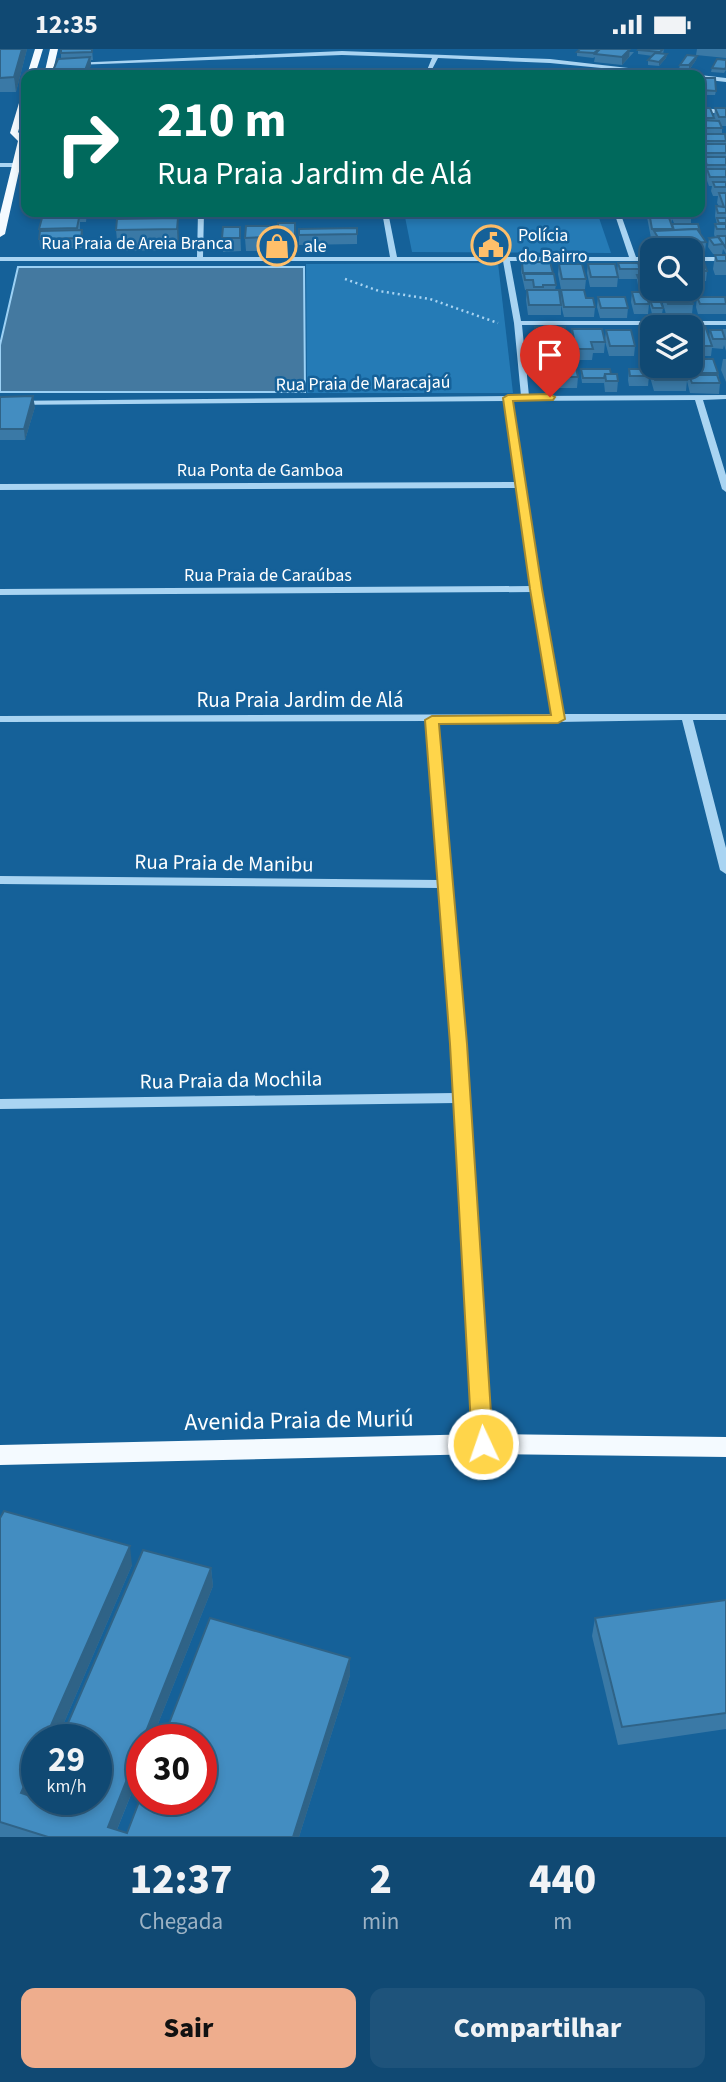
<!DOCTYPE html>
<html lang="pt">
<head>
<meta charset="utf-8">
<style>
  :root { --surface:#104973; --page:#1e537b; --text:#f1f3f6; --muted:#9cb2c4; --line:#306185; --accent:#eead8d }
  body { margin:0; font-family:"Source Sans 3",sans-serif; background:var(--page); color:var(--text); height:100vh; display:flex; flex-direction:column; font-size:26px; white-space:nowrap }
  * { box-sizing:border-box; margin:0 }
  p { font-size:23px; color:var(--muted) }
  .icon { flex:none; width:38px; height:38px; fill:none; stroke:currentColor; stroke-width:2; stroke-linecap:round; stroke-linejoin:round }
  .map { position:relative; height:1788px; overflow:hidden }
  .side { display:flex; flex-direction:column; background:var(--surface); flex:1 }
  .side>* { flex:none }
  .hud { position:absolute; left:21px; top:21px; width:684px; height:147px; border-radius:14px; box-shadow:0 4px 10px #0003,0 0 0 2px var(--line); background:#00695c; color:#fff; overflow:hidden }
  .buttons { position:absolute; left:640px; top:189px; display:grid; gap:14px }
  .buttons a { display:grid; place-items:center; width:63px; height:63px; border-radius:14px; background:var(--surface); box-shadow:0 4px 10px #0003,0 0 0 2px var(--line); font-size:35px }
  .speed { position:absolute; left:21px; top:1675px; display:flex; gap:14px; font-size:35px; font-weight:700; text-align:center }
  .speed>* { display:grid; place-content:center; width:91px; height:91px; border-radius:50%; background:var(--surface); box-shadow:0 4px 10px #0003,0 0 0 2px var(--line); line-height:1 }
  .speed small { font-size:18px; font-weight:400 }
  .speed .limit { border:10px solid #d22; background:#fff; color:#111 }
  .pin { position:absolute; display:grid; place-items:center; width:60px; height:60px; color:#fff; margin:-72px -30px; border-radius:50% 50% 50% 0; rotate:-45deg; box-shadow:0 0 7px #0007 }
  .pin .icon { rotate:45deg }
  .me { position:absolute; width:77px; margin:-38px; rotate:357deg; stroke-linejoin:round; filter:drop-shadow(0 0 5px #0008) }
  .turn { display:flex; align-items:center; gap:24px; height:147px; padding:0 21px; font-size:32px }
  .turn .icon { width:91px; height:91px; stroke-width:2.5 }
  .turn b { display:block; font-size:49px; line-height:60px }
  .eta { display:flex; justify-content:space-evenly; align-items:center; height:119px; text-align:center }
  .eta b { font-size:42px; font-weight:800; line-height:49px }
  .button { display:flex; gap:14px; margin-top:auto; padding:14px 21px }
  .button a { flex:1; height:80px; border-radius:14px; background:var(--accent); color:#111; font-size:28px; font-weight:800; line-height:80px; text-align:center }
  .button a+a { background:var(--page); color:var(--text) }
  .status { display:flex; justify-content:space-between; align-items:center; height:49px; padding:0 35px; background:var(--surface); direction:ltr }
  .status svg { height:19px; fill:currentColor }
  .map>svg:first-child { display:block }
  .green { fill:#257bb6 }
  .water { fill:#4479a0; stroke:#9cd1f5; stroke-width:2 }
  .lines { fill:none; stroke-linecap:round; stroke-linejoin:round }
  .path { stroke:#a9d4f2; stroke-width:2.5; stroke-dasharray:2 3.5; stroke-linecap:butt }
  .minor { fill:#a9d4f2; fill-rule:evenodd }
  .major { fill:#f4faff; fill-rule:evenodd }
  .wall { fill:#3a79a6 }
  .shaded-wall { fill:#2f6387 }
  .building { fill:#438dc1; stroke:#2f6387; stroke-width:2 }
  .route { fill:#ffd54a; stroke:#a68a30; stroke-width:2 }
  .labels { text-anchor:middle; stroke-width:5; stroke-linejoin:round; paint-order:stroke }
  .far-poi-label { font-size:18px; fill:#fff; stroke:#156199; text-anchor:start }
  .far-street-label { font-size:18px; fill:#fff; stroke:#156199 }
  .street-label { font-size:21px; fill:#fff; stroke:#156199 }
  .near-street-label { font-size:24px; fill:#fff; stroke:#156199 }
</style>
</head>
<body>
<div class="status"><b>12:35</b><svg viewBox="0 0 49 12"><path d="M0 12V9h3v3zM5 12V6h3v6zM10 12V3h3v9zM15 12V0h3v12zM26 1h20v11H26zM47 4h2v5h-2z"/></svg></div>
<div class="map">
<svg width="726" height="1788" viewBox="0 0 726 1788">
  <rect width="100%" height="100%" fill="#156199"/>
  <g class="green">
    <polygon points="404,163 597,163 611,204 412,203"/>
    <polygon points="498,214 513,344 307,344 306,215"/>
  </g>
  <polygon class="water" points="18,218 304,218 305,343 0,343 0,296"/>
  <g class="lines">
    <polyline class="path" points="345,230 379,242 430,250 498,274"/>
    <g class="minor">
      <polygon points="342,2 550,10 689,26 673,26 550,14 438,9 429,26 425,26 432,9 342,6 75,16 72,14"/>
      <polygon points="700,26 726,29 726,33 700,30"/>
      <polygon points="700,59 726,61 726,65 700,63"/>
      <polygon points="0,114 18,114 21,116 18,118 0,118"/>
      <polygon points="198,163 204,163 203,208 390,208 382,163 388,163 397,208 629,208 614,163 620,163 636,208 653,208 653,212 510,212 521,272 726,272 726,276 522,276 529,347 726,346 726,350 703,351 726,426 726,443 722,440 695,351 512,352 541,540 562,665 726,665 726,671 693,671 726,799 726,825 720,821 682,671 558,673 437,672 451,832 453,835 451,838 469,1049 491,1395 489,1400 483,1402 477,1400 475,1395 456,1054 0,1060 0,1050 455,1044 439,839 0,835 0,827 439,831 427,672 0,673 0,667 552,665 532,543 0,546 0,540 531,537 517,439 0,441 0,435 516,433 505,352 0,356 0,352 521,347 514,274 503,212 0,212 0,208 197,208"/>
      <rect x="691" y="208" width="35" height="4"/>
    </g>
    <g class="major">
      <polygon points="35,0 43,0 35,26 27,26"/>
      <polygon points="50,0 58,0 52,26 44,26"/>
      <polygon points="26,42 26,56 18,83 26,91 5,185 0,188 0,165 18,92 10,84 22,44"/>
      <polygon points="483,1385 726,1388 726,1408 483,1405 0,1416 0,1396"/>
    </g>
  </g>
  <g class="wall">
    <polygon points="0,0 27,0 16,43 0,43"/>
    <polygon points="635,0 664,0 663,5 667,5 666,9 659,17 648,16 648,11 653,7 638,5 638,0"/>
    <polygon points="697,0 726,0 726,9 696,6"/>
    <polygon points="92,1 93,11 91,11 91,16 87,26 51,26 58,10 61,10 61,4"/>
    <polygon points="577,3 634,3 622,16 594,13 595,8 593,9 577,7"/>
    <polygon points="697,7 696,11 689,21 679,20 680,16"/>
    <polygon points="726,11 726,21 724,24 711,23 712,19"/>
    <polygon points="700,29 716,42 715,46 700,46"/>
    <polygon points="700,59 714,68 715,59 726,59 726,77 722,77 722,85 726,88 726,205 723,200 722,205 713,205 708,198 709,189 715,189 714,185 715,175 717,175 715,167 716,157 719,157 717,154 718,147 713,147 711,142 712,137 709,137 706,129 707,125 703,117 703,113 700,113"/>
    <polygon points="700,133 705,138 705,143 700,143"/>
    <polygon points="700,157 701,161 701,166 691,166 691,174 674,174 672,170 671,176 672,178 672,175 700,183 700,185 706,193 705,203 691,203 691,201 659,201 653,192 653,189 651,189 646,163 700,163"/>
    <polygon points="46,163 87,163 86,173 80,173 80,181 82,181 83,191 82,199 40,199 39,180 46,169"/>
    <polygon points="131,163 169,163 168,169 178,169 178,201 118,202 116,181 131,170"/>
    <polygon points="278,174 295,174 295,202 278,203"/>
    <polygon points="269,177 269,202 246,202 245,189"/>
    <polygon points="240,178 241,202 223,203 222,189"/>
    <polygon points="357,179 357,195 299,196 299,180"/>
    <polygon points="478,188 504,195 504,200 479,200"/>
    <polygon points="715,206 726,206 726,226 715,226 713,220"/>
    <polygon points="649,208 653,208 653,236 638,236 637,230 619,230 618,228 617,238 590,238 587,224 588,215 617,224 618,214 639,218 648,218"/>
    <polygon points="522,213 550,213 556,236 555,241 560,250 561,241 586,249 595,258 594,268 564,268 561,256 561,266 528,266 526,251 527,241 525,241 521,223"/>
    <polygon points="691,213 707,222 706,232 691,232"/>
    <polygon points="559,215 586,230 585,240 561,240 558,225"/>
    <polygon points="632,243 649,255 648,265 634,265 631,253"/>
    <polygon points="664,244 693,255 692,265 666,265 663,255"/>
    <polygon points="598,248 628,259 627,269 600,269 597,258"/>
    <polygon points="697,248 726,251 726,265 698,265 696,258"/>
    <polygon points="650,251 663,259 662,265 652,265 650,257"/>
    <polygon points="535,278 567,292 567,295 573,303 572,310 578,328 577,339 546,339 539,305 540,298 535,298 534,288"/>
    <polygon points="691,278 709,289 710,281 723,284 723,280 726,280 726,302 724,296 723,300 712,299 711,307 691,307"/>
    <polygon points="572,280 605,293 604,304 593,304 592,311 575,311 571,290"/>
    <polygon points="606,281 635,297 634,307 609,307 605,292"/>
    <polygon points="641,281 653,281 653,307 644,307 639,292"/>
    <polygon points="723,310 726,310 726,333 721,321"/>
    <polygon points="649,311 687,331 686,342 654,342 648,321"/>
    <polygon points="685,317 691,317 718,324 720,334 719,345 690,344 684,320"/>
    <polygon points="581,320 611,325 618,332 617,343 605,343 604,334 582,334 581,326"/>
    <polygon points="629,320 649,327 648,337 629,337 628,331"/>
    <polygon points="0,348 35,358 25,391 0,391"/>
    <polygon points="0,1469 132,1516 57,1690 37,1690 32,1748 36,1749 211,1519 213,1537 152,1690 142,1690 142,1718 117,1781 127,1784 350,1609 350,1626 299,1788 0,1788"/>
    <polygon points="726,1551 726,1680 618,1696 592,1587 595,1569"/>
  </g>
  <g class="shaded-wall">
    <polygon points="22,0 27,0 16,43 14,28"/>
    <polygon points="630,0 629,8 622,16 622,8"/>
    <polygon points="667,5 666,9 659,17 659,13"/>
    <polygon points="697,7 696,11 689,21 689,16"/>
    <polygon points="90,8 91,16 87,26 84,26"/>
    <polygon points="178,169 179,190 178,201 177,180"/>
    <polygon points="82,181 83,191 82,199 81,189"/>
    <polygon points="33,347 35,358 25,391 24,380"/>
    <polygon points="130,1497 132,1516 57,1690 45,1690"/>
    <polygon points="211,1519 213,1537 152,1690 143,1690"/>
    <polygon points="350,1609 350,1626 299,1788 293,1788"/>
    <polygon points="142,1693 142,1718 114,1788 108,1778"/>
    <polygon points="37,1709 37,1736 26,1761 21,1744"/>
  </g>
  <g class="building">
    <polygon points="0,0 22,0 14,28 0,29"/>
    <polygon points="61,0 92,0 92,3 61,4"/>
    <polygon points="580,0 599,0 594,4 577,3"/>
    <polygon points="600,0 630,0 622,8 595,5"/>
    <polygon points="639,0 663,0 660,3 638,1"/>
    <polygon points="655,4 667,5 659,13 648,11"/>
    <polygon points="687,6 697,7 689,16 680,16"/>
    <polygon points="90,8 84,24 51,26 58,10"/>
    <polygon points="717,10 726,11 726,18 725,20 712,19"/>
    <polygon points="622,23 644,24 643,26 620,26"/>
    <polygon points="700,29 715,29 716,42 700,41"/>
    <polygon points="700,59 710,59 714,69 700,69"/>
    <polygon points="715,59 726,59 726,68 719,68"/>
    <polygon points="700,71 719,72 722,79 700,79"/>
    <polygon points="700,85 725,85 726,92 700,92"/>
    <rect x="700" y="95" width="26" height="9"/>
    <polygon points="704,108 726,108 726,116 707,116"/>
    <polygon points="707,120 726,120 726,128 710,128"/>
    <polygon points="700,133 703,133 705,138 700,138"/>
    <polygon points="713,133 726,133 726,138 715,138"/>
    <polygon points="719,144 726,144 726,164 718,164 716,157 724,158"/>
    <polygon points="131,163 167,163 131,164"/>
    <polygon points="649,163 672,163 673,166 668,166 673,180 652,180"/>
    <polygon points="672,163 690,163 692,169 674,169"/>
    <polygon points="168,165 168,169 131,170 132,166"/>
    <polygon points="42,169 79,169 77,179 39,180"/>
    <polygon points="178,169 177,180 116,181 117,170"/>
    <polygon points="717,169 726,169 726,174 719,174"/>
    <rect x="278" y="174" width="17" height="15"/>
    <polygon points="672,175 698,175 700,183 699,183 697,180 674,181"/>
    <polygon points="715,175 726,175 726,180 717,180"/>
    <polygon points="246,177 269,177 268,188 245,189"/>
    <polygon points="223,178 240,178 240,189 222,189"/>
    <polygon points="357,179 357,185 299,186 299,180"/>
    <polygon points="697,180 706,193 662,195 654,182"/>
    <polygon points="82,181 81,189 39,190 40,182"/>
    <polygon points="502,187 504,195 479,195 478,188"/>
    <polygon points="718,187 726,187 726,199"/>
    <polygon points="718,188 723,195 714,196 709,189"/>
    <polygon points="715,206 726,206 726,212 717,212"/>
    <polygon points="649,208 653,208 653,220"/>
    <polygon points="522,213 550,213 553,224 523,224"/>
    <polygon points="691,213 704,213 707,222 691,222"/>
    <polygon points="618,214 638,214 640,220 620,220"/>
    <polygon points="559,215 582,215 586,230 562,230"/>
    <polygon points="588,215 615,215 618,228 591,228"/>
    <polygon points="639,218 649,218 653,231 639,231 637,226 641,226"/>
    <polygon points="524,225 554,225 556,236 543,236 543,238 534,238 533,231 525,231"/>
    <polygon points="527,241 559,241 561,256 529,256"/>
    <polygon points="561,241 584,241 586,249 593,249 595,258 564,258"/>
    <polygon points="632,243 645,243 649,255 635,255"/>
    <polygon points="664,244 690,245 693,255 668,255"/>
    <polygon points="598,248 625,248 628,259 601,259"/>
    <polygon points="697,248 725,248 726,255 700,255"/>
    <polygon points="650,251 660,251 663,259 653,259"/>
    <polygon points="673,277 705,277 712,297 691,297 691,278 673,278"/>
    <polygon points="535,278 565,278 567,292 554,292 553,288 536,288"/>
    <polygon points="572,280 602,280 605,293 591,293 593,300 576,300"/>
    <polygon points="606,281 631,281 635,297 610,297"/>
    <polygon points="641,281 653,281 653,296 645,296"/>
    <polygon points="710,281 722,281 725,290 713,290"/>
    <polygon points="540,295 571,295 573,303 559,303 561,310 574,310 578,328 547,328"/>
    <polygon points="691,310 713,310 718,324 690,324 688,317 691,317"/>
    <polygon points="649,311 653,311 653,317 683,317 687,331 655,331"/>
    <polygon points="581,320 610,320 611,325 605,325 604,329 583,329"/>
    <polygon points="629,320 647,320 649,327 630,327"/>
    <polygon points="605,325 617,325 618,332 606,332"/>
    <polygon points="689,326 717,326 720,334 692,334"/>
    <polygon points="33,347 24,380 0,380 0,348"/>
    <polygon points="4,1462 130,1497 45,1690 37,1690 37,1709 21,1744 36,1749 37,1746 37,1750 96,1750 96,1690 61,1690 143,1501 211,1519 108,1778 127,1784 142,1745 142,1750 201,1750 201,1690 163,1690 210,1569 350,1609 293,1788 48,1788 0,1773 0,1469"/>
    <polygon points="726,1551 726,1664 622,1678 595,1569"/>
  </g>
  <polygon class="route" points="550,345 555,348 553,351 513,352 542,540 565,670 558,674 439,675 467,995 493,1395 490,1401 483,1404 475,1401 472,1395 450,995 425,671 432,667 551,666 530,540 503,349 508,346"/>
  <defs>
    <g id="civic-ring" transform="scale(2.0125)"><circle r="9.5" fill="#156199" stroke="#ffbf6a" stroke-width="1.5"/><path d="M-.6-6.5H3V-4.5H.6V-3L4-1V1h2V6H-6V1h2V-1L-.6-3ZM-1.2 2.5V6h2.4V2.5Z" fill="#ffbf6a"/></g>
    <g id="shop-ring" transform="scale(2.0125)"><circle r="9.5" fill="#156199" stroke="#ffbf6a" stroke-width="1.5"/><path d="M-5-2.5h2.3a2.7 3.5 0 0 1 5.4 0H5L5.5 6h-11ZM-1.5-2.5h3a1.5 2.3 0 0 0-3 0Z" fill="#ffbf6a"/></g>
  </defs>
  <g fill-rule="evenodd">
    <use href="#civic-ring" x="491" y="196"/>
    <use href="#shop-ring" x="277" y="197"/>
  </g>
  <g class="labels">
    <g class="far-poi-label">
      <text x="518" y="192">Polícia<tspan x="518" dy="21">do Bairro</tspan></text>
      <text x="304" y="203">ale</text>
    </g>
    <g class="far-street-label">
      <text x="137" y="200">Rua Praia de Areia Branca</text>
      <text transform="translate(363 334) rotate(-1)" y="6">Rua Praia de Maracajaú</text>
      <text x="260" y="427">Rua Ponta de Gamboa</text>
      <text x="268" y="532">Rua Praia de Caraúbas</text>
    </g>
    <g class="street-label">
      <text x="300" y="658">Rua Praia Jardim de Alá</text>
      <text transform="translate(224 814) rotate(1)" y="7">Rua Praia de Manibu</text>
      <text transform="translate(231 1031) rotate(-1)" y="7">Rua Praia da Mochila</text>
    </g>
    <g class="near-street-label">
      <text transform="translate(299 1371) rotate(-1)" y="8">Avenida Praia de Muriú</text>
    </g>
  </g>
</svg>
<div class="buttons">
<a><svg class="icon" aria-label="search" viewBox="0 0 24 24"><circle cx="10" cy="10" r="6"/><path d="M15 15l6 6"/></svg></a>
<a><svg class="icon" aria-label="layers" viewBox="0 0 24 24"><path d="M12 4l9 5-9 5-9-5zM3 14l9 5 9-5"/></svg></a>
</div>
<div class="speed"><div>29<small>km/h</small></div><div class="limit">30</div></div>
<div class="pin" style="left:550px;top:348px;background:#d93025"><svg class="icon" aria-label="arrive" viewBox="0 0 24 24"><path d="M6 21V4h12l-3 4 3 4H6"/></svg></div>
<svg class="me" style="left:483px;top:1395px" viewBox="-20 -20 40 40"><circle r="17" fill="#ffd54a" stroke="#fff" stroke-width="3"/><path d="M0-11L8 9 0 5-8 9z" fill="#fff"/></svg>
<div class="hud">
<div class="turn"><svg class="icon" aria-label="right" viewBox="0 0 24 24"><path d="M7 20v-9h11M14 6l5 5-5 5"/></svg><div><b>210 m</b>Rua Praia Jardim de Alá</div></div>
</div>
</div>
<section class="side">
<div class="eta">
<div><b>12:37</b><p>Chegada</p></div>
<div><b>2</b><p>min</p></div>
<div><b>440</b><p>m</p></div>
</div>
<div class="button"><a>Sair</a><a>Compartilhar</a></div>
</section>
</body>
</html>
